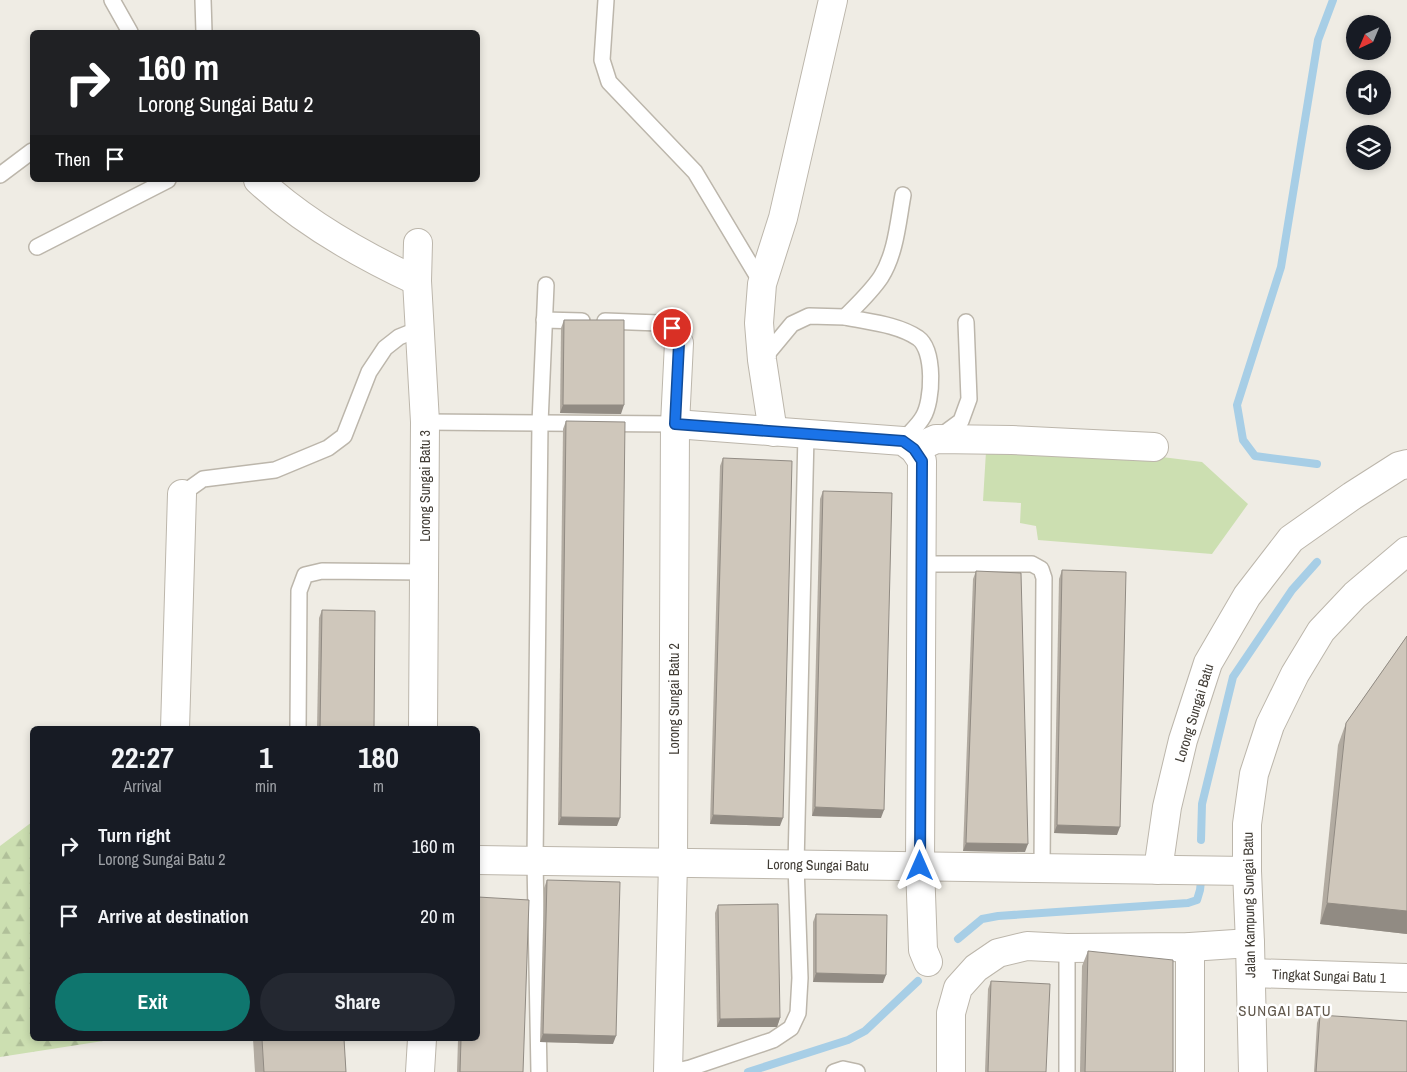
<!DOCTYPE html>
<html lang="en">
<head>
<meta charset="utf-8">
<style>
  :root { --surface:#171b24; --page:#242831; --text:#f1f3f6; --muted:#9ea1a6; --accent:#0f766e }
  body { margin:0; font-family:"Archivo Narrow",sans-serif; background:var(--page); color:var(--text); height:100vh; display:flex; flex-direction:column; font-size:19px; white-space:nowrap }
  * { box-sizing:border-box; margin:0 }
  p { font-size:16px; color:var(--muted) }
  .icon { flex:none; width:28px; height:28px; fill:none; stroke:currentColor; stroke-width:2; stroke-linecap:round; stroke-linejoin:round }
  .map { position:relative; flex:1; overflow:hidden }
  .side { position:absolute; left:30px; top:726px; width:450px; height:315px; display:flex; flex-direction:column; background:var(--surface); border-radius:8px; box-shadow:0 2px 8px #0003 }
  .side>* { flex:none }
  .top-card { position:absolute; left:30px; top:30px; width:450px; height:152px; border-radius:8px; box-shadow:0 2px 8px #0003; background:#202124; color:#fff; overflow:hidden }
  .needle { width:32px; rotate:224deg }
  .tools { position:absolute; left:1346px; top:15px; display:grid; gap:10px }
  .tools a { display:grid; place-items:center; width:45px; height:45px; border-radius:50%; background:var(--surface); box-shadow:0 2px 8px #0003; font-size:25px }
  .pin { position:absolute; display:grid; place-items:center; width:42px; height:42px; color:#fff; margin:-21px; border:2px solid #fff; border-radius:50%; box-shadow:0 1px 5px #0007 }
  .me { position:absolute; width:55px; margin:-28px; rotate:0deg; stroke-linejoin:round; filter:drop-shadow(0 0 4px #0008) }
  .turn { display:flex; align-items:center; gap:18px; height:105px; padding:0 25px; font-size:22px }
  .turn .icon { width:65px; height:65px; stroke-width:2.5 }
  .turn b { display:block; font-size:35px; line-height:42px }
  .then { display:flex; align-items:center; height:48px; padding:0 25px; background:#0003; gap:10px; font-size:19px }
  .eta { display:flex; justify-content:space-evenly; align-items:center; height:85px; text-align:center }
  .eta b { font-size:30px; font-weight:800; line-height:35px }
  .button { display:flex; gap:10px; margin-top:auto; padding:10px 25px }
  .button a { flex:1; height:58px; border-radius:30px; background:var(--accent); color:#fff; font-size:20px; font-weight:800; line-height:58px; text-align:center }
  .button a+a { background:var(--page); color:var(--text) }
  ul { padding:0; list-style:none }
  li { display:flex; align-items:center; gap:15px; height:70px; padding:0 25px }
  li div { flex:1 }
  li b { display:block; font-size:19px }
  li em { font-style:normal }
  .map>svg:first-child { display:block }
  .grass { fill:#ccdfb1 }
  .forest { fill:url(#forest-firs) }
  .lines { fill:none; stroke-linecap:round; stroke-linejoin:round }
  .stream { stroke:#a7cee6; stroke-width:8 }
  .service-casing { stroke:#bcb6ab; stroke-width:18 }
  .minor-casing { stroke:#bcb6ab; stroke-width:30 }
  .service { stroke:#fff; stroke-width:15 }
  .minor { stroke:#fff; stroke-width:28 }
  .wall { fill:#b2aba1 }
  .shaded-wall { fill:#918b83 }
  .building { fill:#cfc7bb; stroke:#918b83 }
  .route-casing { stroke:#114b97; stroke-width:12 }
  .route { stroke:#1a73e8; stroke-width:9 }
  .labels { text-anchor:middle; stroke-width:5; stroke-linejoin:round; paint-order:stroke }
  .street-label { font-size:14px; fill:#413c35; stroke:#fff }
  .neighbourhood-label { font-size:15px; letter-spacing:1px; fill:#62594d; stroke:#fff }
</style>
</head>
<body>
<div class="map">
<svg width="1407" height="1072" viewBox="0 0 1407 1072">
  <defs>
    <pattern id="forest-firs" width="22" height="20" patternUnits="userSpaceOnUse" patternTransform="scale(1.25)"><rect width="22" height="20" fill="#ccdfb1"/><path d="M5 1l3.5 6h-7zM16 11l3.5 6h-7z" fill="#b0c099"/></pattern>
  </defs>
  <rect width="100%" height="100%" fill="#efece4"/>
  <polygon class="grass" points="987,435 1202,462 1248,504 1212,554 1038,540 1036,526 1020,523 1021,503 983,501"/>
  <polygon class="forest" points="32,822 32,1039 116,1039 0,1057 0,846"/>
  <g class="lines">
    <g class="stream">
      <polyline points="1317,464 1255,456 1243,440 1237,405 1281,267 1318,40 1333,0"/>
      <polyline points="1201,840 1202,804 1233,677 1292,590 1317,562"/>
      <polyline points="958,939 982,919 998,916 1188,903 1197,900 1200,890 1201,881"/>
      <polyline points="748,1072 848,1040 865,1031 918,981"/>
    </g>
    <g class="service-casing">
      <g id="service">
        <polyline points="112,0 130,32"/>
        <polyline points="203,0 204,32"/>
        <polyline points="606,0 602,60 609,82 695,172 762,284"/>
        <polyline points="0,175 32,151"/>
        <polyline points="37,247 168,180"/>
        <path d="M845 317C868 322 897 324 918 338 935 350 933 401 923 417 918 426 909 433 903 441"/>
        <polyline points="544,320 582,321"/>
        <polyline points="605,321 659,323 672,328"/>
        <path d="M763 359 792 324 809 316 845 317C857 305 871 292 881 277 896 253 898 222 903 195"/>
        <polyline points="425,422 675,424"/>
        <polyline points="938,438 961,421 969,399 966,322"/>
        <polyline points="182,494 203,479 275,470 328,448 344,436 369,372 385,348 399,337 419,329"/>
        <polyline points="921,564 1032,564 1041,569 1044,578 1042,868"/>
        <polyline points="298,729 299,591 305,575 322,571 425,572"/>
        <polyline points="539,1072 535,861 540,423 546,285"/>
        <polyline points="672,1072 690,1068 773,1040 791,1028 798,1013 800,978 796,865 806,435"/>
        <polyline points="834,1072 843,1069 857,1072"/>
        <polyline points="1067,1072 1067,948"/>
      </g>
    </g>
    <g class="minor-casing">
      <g id="minor">
        <path d="M258 180C304 223 361 255 417 281"/>
        <polyline points="418,243 417,281 425,422 423,729"/>
        <polyline points="675,424 903,441 914,449 922,461 920,866 923,950 928,962"/>
        <polyline points="773,432 762,360 759,323 762,284 783,218 833,0"/>
        <polyline points="914,449 936,439 1012,440 1154,447"/>
        <polyline points="175,729 182,494"/>
        <polyline points="478,860 1247,871"/>
        <polyline points="1158,870 1167,807 1183,740 1208,663 1247,596 1291,539 1352,496 1399,466 1407,464"/>
        <polyline points="1190,947 1190,1072"/>
        <polyline points="1251,973 1407,978"/>
        <polyline points="420,1072 422,1039"/>
        <polyline points="668,1072 673,863 675,424 679,343 672,328"/>
        <polyline points="951,1072 951,1013 958,988 976,968 998,953 1027,946 1067,948 1190,947 1250,943"/>
        <polyline points="1253,1072 1250,943 1247,871 1247,824 1254,774 1270,725 1295,674 1321,631 1355,595 1407,551"/>
      </g>
    </g>
    <use href="#service" class="service"/>
    <use href="#minor" class="minor"/>
  </g>
  <g class="wall">
    <polygon points="564,320 621,414 560,413 561,328"/>
    <polygon points="566,421 617,826 558,825 563,429"/>
    <polygon points="723,458 780,826 710,824 720,466"/>
    <polygon points="823,491 881,818 812,816 820,499"/>
    <polygon points="1062,570 1117,835 1054,833 1059,579"/>
    <polygon points="976,571 1025,852 963,851 973,579"/>
    <polygon points="322,610 374,729 317,729 319,618"/>
    <polygon points="1407,636 1407,934 1320,924 1338,745 1346,723"/>
    <polygon points="547,880 613,1044 540,1042 544,888"/>
    <polygon points="718,905 780,1018 777,1027 717,1027 715,913"/>
    <polygon points="816,914 883,983 813,982 813,922"/>
    <polygon points="1088,951 1173,1072 1080,1072 1082,966"/>
    <polygon points="991,981 1046,1072 985,1072 988,989"/>
    <polygon points="1320,1015 1407,1072 1314,1072 1317,1023"/>
    <polygon points="253,1039 344,1039 346,1072 255,1072"/>
    <polygon points="458,1039 478,1039 523,1072 457,1072"/>
  </g>
  <g class="shaded-wall">
    <polygon points="563,405 624,405 621,414 560,413"/>
    <polygon points="815,807 884,810 881,818 812,816"/>
    <polygon points="713,815 783,818 780,826 710,824"/>
    <polygon points="561,817 620,818 617,826 558,825"/>
    <polygon points="1057,825 1120,827 1117,835 1054,833"/>
    <polygon points="966,843 1028,844 1025,852 963,851"/>
    <polygon points="1327,903 1407,911 1407,934 1320,924"/>
    <polygon points="816,973 886,975 883,983 813,982"/>
    <polygon points="780,1018 777,1027 717,1027 720,1019"/>
    <polygon points="543,1034 616,1036 613,1044 540,1042"/>
  </g>
  <g class="building">
    <polygon points="564,320 624,320 624,405 563,405"/>
    <polygon points="566,421 625,422 620,818 561,817"/>
    <polygon points="723,458 792,461 783,818 713,815"/>
    <polygon points="823,491 892,493 884,810 815,807"/>
    <polygon points="1062,570 1126,572 1120,827 1057,825"/>
    <polygon points="976,571 1021,573 1028,844 966,843"/>
    <polygon points="322,610 375,611 374,729 320,729"/>
    <polygon points="1407,636 1407,911 1327,903 1346,723"/>
    <polygon points="547,880 620,882 616,1036 543,1034"/>
    <polygon points="478,897 529,900 523,1072 460,1072 461,1039 478,1039"/>
    <polygon points="778,904 780,1018 720,1019 718,905"/>
    <polygon points="816,914 887,915 886,975 816,973"/>
    <polygon points="1088,951 1173,960 1173,1072 1085,1072"/>
    <polygon points="991,981 1050,984 1046,1072 988,1072"/>
    <polygon points="1320,1015 1407,1021 1407,1072 1316,1072"/>
    <polygon points="262,1039 344,1039 346,1072 264,1072"/>
  </g>
  <g class="lines">
    <g class="route-casing">
      <polyline id="route" points="672,328 679,343 675,424 903,441 914,449 922,461 920,866"/>
    </g>
    <use href="#route" class="route"/>
  </g>
  <g class="labels">
    <g class="street-label">
      <text transform="translate(425 486) rotate(-90)" y="5">Lorong Sungai Batu 3</text>
      <text transform="translate(674 699) rotate(-90)" y="5">Lorong Sungai Batu 2</text>
      <text transform="translate(1194 713) rotate(-73)" y="5">Lorong Sungai Batu</text>
      <text transform="translate(818 865) rotate(1)" y="5">Lorong Sungai Batu</text>
      <text transform="translate(1249 905) rotate(-91)" y="5">Jalan Kampung Sungai Batu</text>
      <text transform="translate(1329 976) rotate(2)" y="5">Tingkat Sungai Batu 1</text>
    </g>
    <g class="neighbourhood-label">
      <text x="1285" y="1016">SUNGAI BATU</text>
    </g>
  </g>
</svg>
<div class="tools">
<a><svg class="needle" viewBox="-14 -14 28 28"><path d="M0-13l5 13h-10z" fill="#e53935"/><path d="M0 13l5-13h-10z" fill="#9ea1a6"/></svg></a>
<a><svg class="icon" aria-label="sound" viewBox="0 0 24 24"><path d="M4 9h4l5-4v14l-5-4H4zM17 9q2 3 0 6"/></svg></a>
<a><svg class="icon" aria-label="layers" viewBox="0 0 24 24"><path d="M12 4l9 5-9 5-9-5zM3 14l9 5 9-5"/></svg></a>
</div>
<div class="pin" style="left:672px;top:328px;background:#d93025"><svg class="icon" aria-label="arrive" viewBox="0 0 24 24"><path d="M6 21V4h12l-3 4 3 4H6"/></svg></div>
<svg class="me" style="left:920px;top:866px" viewBox="-20 -20 40 40"><path d="M0-17L14 15 0 8-14 15z" fill="#1a73e8" stroke="#fff" stroke-width="4"/></svg>
<div class="top-card">
<div class="turn"><svg class="icon" aria-label="right" viewBox="0 0 24 24"><path d="M7 20v-9h11M14 6l5 5-5 5"/></svg><div><b>160 m</b>Lorong Sungai Batu 2</div></div>
<div class="then">Then<svg class="icon" aria-label="arrive" viewBox="0 0 24 24"><path d="M6 21V4h12l-3 4 3 4H6"/></svg></div>
</div>
<section class="side">
<div class="eta">
<div><b>22:27</b><p>Arrival</p></div>
<div><b>1</b><p>min</p></div>
<div><b>180</b><p>m</p></div>
</div>
<ul>
<li><svg class="icon" aria-label="right" viewBox="0 0 24 24"><path d="M7 20v-9h11M14 6l5 5-5 5"/></svg><div><b>Turn right</b><p>Lorong Sungai Batu 2</p></div><em>160 m</em></li>
<li><svg class="icon" aria-label="arrive" viewBox="0 0 24 24"><path d="M6 21V4h12l-3 4 3 4H6"/></svg><div><b>Arrive at destination</b></div><em>20 m</em></li>
</ul>
<div class="button"><a>Exit</a><a>Share</a></div>
</section>
</div>
</body>
</html>
